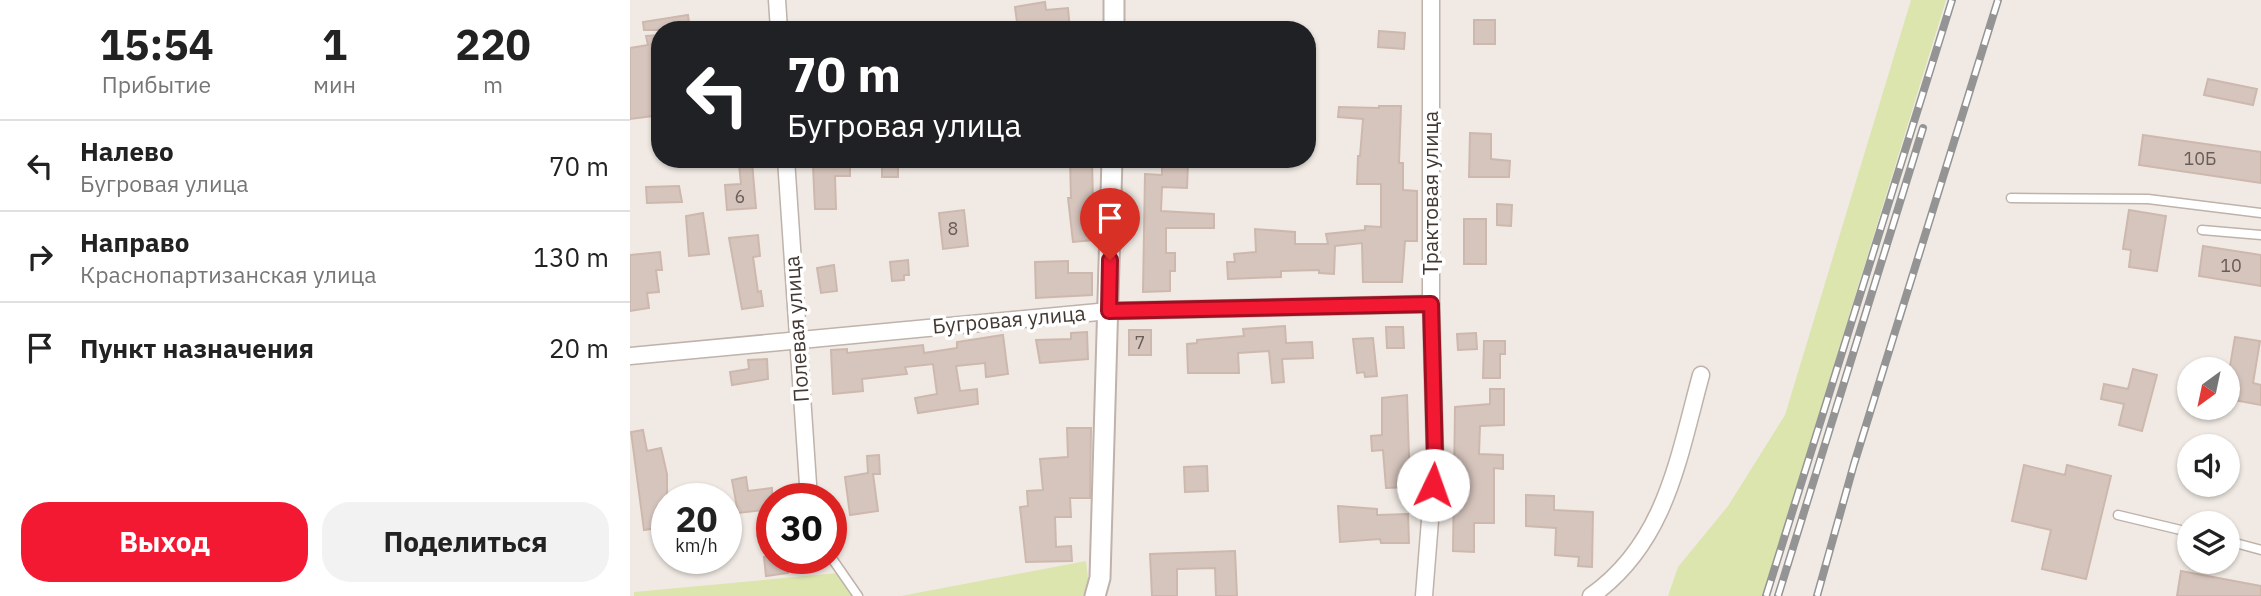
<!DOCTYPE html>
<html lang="ru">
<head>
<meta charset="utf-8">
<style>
  :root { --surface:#fff; --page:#f2f2f2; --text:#222; --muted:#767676; --line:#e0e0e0; --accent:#f31933 }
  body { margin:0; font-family:"IBM Plex Sans",sans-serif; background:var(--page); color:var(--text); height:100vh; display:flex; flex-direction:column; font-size:26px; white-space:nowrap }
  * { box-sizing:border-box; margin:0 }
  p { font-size:23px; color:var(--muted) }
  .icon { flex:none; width:38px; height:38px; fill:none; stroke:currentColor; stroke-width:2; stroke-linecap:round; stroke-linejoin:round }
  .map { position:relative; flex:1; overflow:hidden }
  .side { display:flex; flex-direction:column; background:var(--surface); width:630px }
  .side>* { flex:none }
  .banner { position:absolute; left:21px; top:21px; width:665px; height:147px; border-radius:28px; box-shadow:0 2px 5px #0004; background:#202124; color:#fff; overflow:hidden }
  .needle { width:46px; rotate:213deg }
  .buttons { position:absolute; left:1547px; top:357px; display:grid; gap:14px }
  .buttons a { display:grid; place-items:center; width:63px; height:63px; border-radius:50%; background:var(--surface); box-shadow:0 2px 5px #0004; font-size:35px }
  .speed { position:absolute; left:21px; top:483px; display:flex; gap:14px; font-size:35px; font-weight:700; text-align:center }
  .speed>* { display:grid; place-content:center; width:91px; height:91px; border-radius:50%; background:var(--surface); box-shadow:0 2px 5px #0004; line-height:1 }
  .speed small { font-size:18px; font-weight:400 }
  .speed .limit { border:10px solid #d22; background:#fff; color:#111 }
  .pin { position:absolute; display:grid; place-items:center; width:60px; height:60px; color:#fff; margin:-72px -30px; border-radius:50% 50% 50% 0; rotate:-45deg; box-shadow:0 0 7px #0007 }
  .pin .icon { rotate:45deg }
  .me { position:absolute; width:77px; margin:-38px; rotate:3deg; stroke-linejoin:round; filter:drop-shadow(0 0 5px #0008) }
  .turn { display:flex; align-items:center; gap:24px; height:147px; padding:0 21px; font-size:32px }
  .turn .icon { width:91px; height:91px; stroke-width:2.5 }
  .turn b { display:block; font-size:49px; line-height:60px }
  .eta { display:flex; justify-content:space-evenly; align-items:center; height:119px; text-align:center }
  .eta b { font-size:42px; font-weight:800; line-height:49px }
  .primary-button { display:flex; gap:14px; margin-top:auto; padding:14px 21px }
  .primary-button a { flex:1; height:80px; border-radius:28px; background:var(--accent); color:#fff; font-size:28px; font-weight:800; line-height:80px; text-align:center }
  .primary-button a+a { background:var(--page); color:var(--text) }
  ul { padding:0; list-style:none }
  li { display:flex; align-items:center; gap:21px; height:91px; padding:0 21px; border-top:2px solid var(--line) }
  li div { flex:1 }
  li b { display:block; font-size:26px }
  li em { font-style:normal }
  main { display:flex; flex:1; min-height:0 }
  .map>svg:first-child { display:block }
  .green { fill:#dbe5ad }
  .building { fill:#d6c5bd; stroke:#cdb8ad; stroke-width:2 }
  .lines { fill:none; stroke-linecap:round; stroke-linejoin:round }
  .service-casing { stroke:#bfb2aa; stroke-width:11 }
  .minor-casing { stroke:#bfb2aa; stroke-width:19 }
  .tertiary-casing { stroke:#bfb2aa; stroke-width:23 }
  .service { stroke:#fff; stroke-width:8 }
  .minor { stroke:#fff; stroke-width:16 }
  .tertiary { stroke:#fff; stroke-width:19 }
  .rail-casing { stroke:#949494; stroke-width:8 }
  .rail { stroke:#fff; stroke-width:5; stroke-dasharray:16; stroke-linecap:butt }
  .route-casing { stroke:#9e1021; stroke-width:18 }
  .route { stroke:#f31933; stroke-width:12 }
  .labels { text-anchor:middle; stroke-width:7; stroke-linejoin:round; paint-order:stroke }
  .number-label { font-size:18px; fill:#685c56 }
  .street-label { font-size:21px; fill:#433934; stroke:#fff }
</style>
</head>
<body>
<main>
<section class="side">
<div class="eta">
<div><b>15:54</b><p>Прибытие</p></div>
<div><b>1</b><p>мин</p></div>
<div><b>220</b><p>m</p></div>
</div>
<ul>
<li><svg class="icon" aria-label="left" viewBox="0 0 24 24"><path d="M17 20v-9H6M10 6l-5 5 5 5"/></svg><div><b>Налево</b><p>Бугровая улица</p></div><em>70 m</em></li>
<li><svg class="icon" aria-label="right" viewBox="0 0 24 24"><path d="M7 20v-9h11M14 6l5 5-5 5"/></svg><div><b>Направо</b><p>Краснопартизанская улица</p></div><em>130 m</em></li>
<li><svg class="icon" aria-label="arrive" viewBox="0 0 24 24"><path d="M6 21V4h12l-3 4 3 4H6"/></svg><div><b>Пункт назначения</b></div><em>20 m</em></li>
</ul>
<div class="primary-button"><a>Выход</a><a>Поделиться</a></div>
</section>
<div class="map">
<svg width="1631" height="596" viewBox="0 0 1631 596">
  <rect width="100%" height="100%" fill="#f1eae4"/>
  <g class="green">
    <polygon points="1281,0 1316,0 1133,596 1038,596 1048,567 1098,506 1155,415"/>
    <polygon points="456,561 459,587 456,596 271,596"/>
    <polygon points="208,573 225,596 4,596 4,592"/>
  </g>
  <g class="building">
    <polygon points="415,2 416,10 438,8 440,30 388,30 385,7"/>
    <polygon points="58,15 60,30 14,30 13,22"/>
    <rect x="844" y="20" width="21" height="24"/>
    <polygon points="749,31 775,33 774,49 748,47"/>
    <polygon points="30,35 30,115 0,119 0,48 18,45 16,36"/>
    <polygon points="1578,79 1627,89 1623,105 1574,95"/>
    <polygon points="749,106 771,106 769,163 773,163 773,190 787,191 787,241 775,241 772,282 733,282 732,243 705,246 704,274 689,273 689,270 651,271 651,277 598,279 597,262 605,262 604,254 626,252 625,229 665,232 665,244 698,244 696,234 735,230 735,226 751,227 751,184 727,184 728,156 730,156 733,119 708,117 709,107 749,108"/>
    <polygon points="840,133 861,134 861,159 880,161 879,177 839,177"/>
    <polygon points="1513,135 1631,152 1631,183 1509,165"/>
    <polygon points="188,159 220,159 220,176 205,176 206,209 185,209 183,166 188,166"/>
    <polygon points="440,159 462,159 463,206 460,206 464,240 443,242 438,198 441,198"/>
    <polygon points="532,159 550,159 550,165 558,164 557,188 532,187 531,211 584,214 584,228 536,228 536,253 545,253 545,271 540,271 540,291 513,292 515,174 532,175"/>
    <polygon points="122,162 126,208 97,210 95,185 111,184 109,164"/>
    <rect x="252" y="163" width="16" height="14"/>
    <polygon points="49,186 52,202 17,203 16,187"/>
    <polygon points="867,204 882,205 881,226 867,225"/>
    <polygon points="334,210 338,246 313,249 309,213"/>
    <polygon points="1499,210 1536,216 1527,271 1499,267 1501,250 1493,249"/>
    <polygon points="73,213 79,254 59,256 56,216"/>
    <rect x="834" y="219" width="22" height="45"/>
    <polygon points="128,235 130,256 123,257 128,292 131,291 133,306 112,309 99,238"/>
    <polygon points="1573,246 1631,255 1631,286 1569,276"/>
    <polygon points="30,252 32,270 26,270 29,292 17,293 19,308 0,311 0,255"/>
    <polygon points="278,260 279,275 274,275 274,280 262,281 260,262"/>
    <polygon points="438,261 438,273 462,273 462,295 406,298 405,262"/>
    <polygon points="204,265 207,291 191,293 187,268"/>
    <polygon points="655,326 656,343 682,342 683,358 652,359 654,382 642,383 639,351 608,353 609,373 558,373 557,344 567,343 567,340 614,336 613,329"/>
    <polygon points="756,327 773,327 774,348 757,348"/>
    <rect x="499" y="330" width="22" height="25"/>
    <polygon points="457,332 458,359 410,363 406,340 441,339 441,333"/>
    <polygon points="846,333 847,349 828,350 827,334"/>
    <polygon points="373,335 378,374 356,377 355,363 326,366 330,391 347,389 348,404 288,413 285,398 307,394 303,364 275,367 277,374 232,379 233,391 203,394 201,350 217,349 217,353 293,345 294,353 327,348 327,342"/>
    <polygon points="1605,337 1630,341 1623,383 1631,385 1631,405 1598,399 1598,378"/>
    <polygon points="743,338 747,376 735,377 734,372 727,373 723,339"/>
    <polygon points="854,341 875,341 875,354 870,354 870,378 853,378"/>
    <polygon points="137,359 138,379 102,385 100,372 119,369 118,360"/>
    <polygon points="1503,369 1527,375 1512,431 1489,425 1494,404 1471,399 1474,384 1498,389"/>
    <polygon points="860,389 874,389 874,425 850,426 849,454 873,455 873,469 864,468 864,523 844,523 844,552 823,551 825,407 860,404"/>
    <polygon points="777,395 780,487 756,488 753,450 742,451 741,436 752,435 752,398"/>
    <polygon points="437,428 461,428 460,498 440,498 441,517 425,517 426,547 441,546 442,561 396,562 390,507 398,506 397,491 413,490 410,459 438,457"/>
    <polygon points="13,430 17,451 31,448 37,474 37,510 32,510 35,527 14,530 1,432"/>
    <polygon points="249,455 250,474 243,474 248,511 220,515 215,477 238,473 237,456"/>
    <polygon points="1394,465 1435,475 1437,465 1481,476 1456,579 1412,569 1421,530 1382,521"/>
    <polygon points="577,466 578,491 555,492 554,467"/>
    <polygon points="116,477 118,491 142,488 142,509 108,513 102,480"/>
    <polygon points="896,495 924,496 924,510 963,512 962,567 948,566 949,557 925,555 926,528 896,526"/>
    <polygon points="708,506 747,509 747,515 778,514 779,543 751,543 750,539 710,542"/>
    <polygon points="605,551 607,596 586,596 585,568 547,569 547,596 522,596 520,554"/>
    <polygon points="134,557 156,558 158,573 136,576"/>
    <polygon points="1551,571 1631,586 1631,596 1547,596"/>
  </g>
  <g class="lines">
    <g class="service-casing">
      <g id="service">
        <polyline points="1381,198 1518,199 1631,213"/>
        <polyline points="1572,230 1631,235"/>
        <polyline points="1488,515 1559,532"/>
        <polyline points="1598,541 1631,550"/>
        <polyline points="201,557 228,596"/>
      </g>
    </g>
    <g class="minor-casing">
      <g id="minor">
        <polyline points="147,0 149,30"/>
        <polyline points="156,159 179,499"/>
        <polyline points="0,356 479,311 801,304"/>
        <polyline points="794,596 805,457 801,304 801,0"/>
        <path d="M961 596C1036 543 1048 459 1071 375"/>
      </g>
    </g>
    <g class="tertiary-casing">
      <g id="tertiary">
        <polyline points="484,30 484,0"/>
        <polyline points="465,596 470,578 482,159"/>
      </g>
    </g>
    <use href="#service" class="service"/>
    <use href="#minor" class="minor"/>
    <use href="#tertiary" class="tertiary"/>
    <g class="rail-casing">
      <g id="rail">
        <polyline points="1136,596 1322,0"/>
        <polyline points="1148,596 1293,128"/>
        <polyline points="1187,596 1224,464 1368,0"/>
      </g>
    </g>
    <use href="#rail" class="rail"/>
  </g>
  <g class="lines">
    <g class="route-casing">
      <polyline id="route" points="480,260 479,311 801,304 805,457 803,485"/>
    </g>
    <use href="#route" class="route"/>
  </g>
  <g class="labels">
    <g class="number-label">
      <text x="1570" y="165">10Б</text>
      <text x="110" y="203">6</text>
      <text x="323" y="235">8</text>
      <text x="1601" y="272">10</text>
      <text x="510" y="349">7</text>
    </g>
    <g class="street-label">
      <text transform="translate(801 193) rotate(-90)" y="7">Трактовая улица</text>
      <text transform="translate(379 320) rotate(-5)" y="7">Бугровая улица</text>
      <text transform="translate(167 329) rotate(-94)" y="7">Полевая улица</text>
    </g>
  </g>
</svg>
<div class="buttons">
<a><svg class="needle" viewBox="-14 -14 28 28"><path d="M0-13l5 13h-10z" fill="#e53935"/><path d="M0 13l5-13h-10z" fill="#767676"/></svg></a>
<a><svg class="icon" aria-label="sound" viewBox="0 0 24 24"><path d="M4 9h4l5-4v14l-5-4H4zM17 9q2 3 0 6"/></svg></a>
<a><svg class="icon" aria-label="layers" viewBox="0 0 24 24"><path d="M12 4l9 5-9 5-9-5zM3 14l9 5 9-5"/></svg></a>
</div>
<div class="speed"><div>20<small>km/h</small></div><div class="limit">30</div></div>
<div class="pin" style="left:480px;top:260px;background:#d93025"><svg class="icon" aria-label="arrive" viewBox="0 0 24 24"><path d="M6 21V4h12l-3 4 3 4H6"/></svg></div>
<svg class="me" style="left:803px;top:485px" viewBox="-20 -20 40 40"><circle r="19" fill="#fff"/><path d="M0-13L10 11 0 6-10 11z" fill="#f31933"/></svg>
<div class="banner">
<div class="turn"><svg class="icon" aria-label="left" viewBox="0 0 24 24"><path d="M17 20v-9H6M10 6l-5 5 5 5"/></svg><div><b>70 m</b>Бугровая улица</div></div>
</div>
</div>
</main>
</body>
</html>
